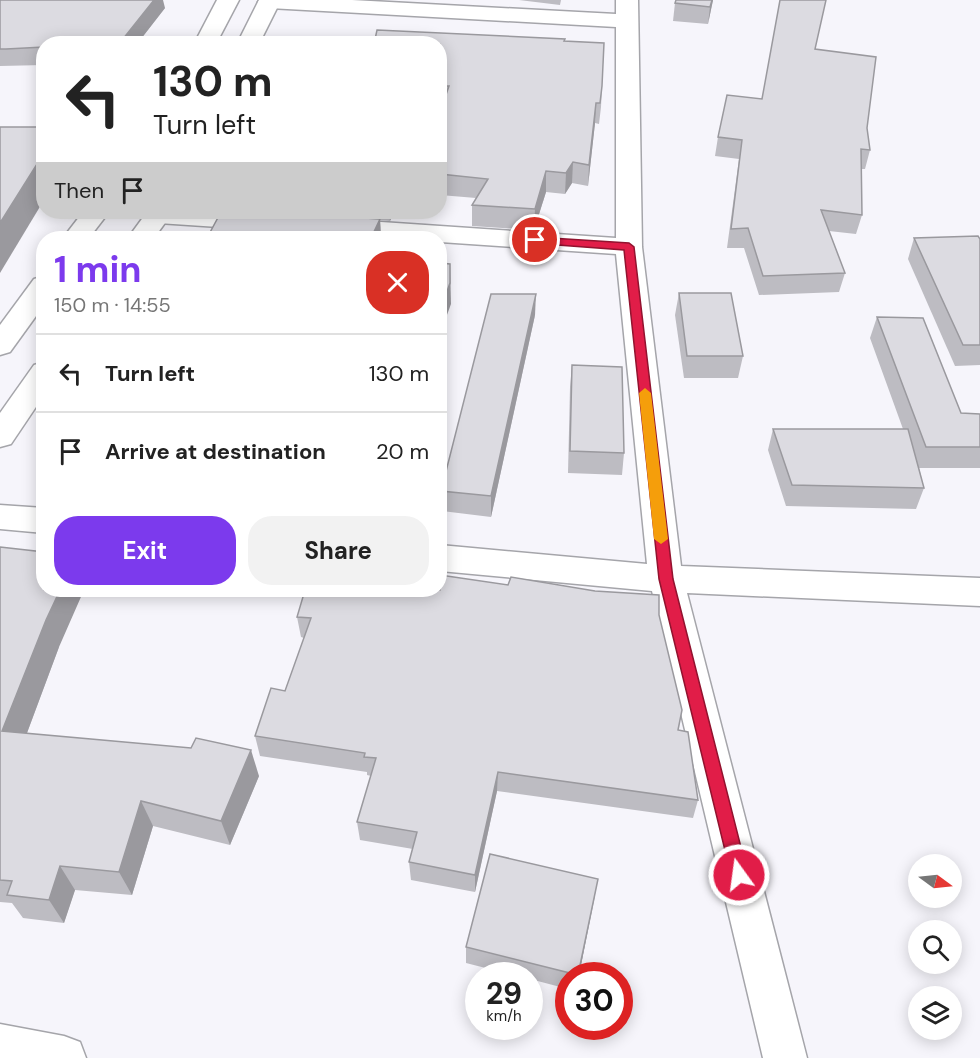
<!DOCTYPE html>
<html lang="en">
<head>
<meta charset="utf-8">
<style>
  :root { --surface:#fff; --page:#f2f2f2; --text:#222; --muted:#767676; --line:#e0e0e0; --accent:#7c3aed }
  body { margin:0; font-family:"DM Sans",sans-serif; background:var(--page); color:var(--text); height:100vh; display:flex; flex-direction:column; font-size:22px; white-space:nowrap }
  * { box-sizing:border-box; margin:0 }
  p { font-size:20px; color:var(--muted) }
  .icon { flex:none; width:33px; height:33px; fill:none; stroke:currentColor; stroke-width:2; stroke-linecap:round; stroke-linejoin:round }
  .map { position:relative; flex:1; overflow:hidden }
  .details { position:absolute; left:36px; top:231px; width:411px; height:366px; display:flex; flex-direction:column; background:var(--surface); border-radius:24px; box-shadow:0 3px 15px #0003 }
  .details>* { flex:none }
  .top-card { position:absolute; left:36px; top:36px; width:411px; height:183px; border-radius:24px; box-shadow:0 3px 15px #0003; background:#fff; color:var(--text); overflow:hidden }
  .needle { width:39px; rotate:105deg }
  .buttons { position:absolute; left:908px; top:854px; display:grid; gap:12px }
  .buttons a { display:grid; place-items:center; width:54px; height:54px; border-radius:50%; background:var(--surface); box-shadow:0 3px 15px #0003; font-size:30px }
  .speed { position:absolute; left:465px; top:962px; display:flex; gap:12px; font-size:30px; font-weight:700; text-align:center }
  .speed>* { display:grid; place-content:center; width:78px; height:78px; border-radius:50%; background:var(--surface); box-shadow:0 3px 15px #0003; line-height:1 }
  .speed small { font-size:15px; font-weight:400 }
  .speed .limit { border:9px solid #d22; background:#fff; color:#111 }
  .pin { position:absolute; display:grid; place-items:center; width:51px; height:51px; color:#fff; margin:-26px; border:3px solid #fff; border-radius:50%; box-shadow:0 2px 6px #0007 }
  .me { position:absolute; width:66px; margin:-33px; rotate:346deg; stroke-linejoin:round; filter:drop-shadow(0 0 4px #0008) }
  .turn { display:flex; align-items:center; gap:21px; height:126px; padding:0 18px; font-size:27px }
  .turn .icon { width:78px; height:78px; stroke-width:2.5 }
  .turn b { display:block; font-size:42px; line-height:51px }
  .then { display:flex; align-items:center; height:57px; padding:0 18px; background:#0003; gap:12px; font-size:22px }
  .round { display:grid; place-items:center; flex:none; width:63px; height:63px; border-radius:24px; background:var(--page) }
  .summary { display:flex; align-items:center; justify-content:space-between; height:102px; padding:0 18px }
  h1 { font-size:36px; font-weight:700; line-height:45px; color:var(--accent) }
  .action { display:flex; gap:12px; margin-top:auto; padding:12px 18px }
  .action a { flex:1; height:69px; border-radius:24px; background:var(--accent); color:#fff; font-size:24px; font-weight:700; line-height:69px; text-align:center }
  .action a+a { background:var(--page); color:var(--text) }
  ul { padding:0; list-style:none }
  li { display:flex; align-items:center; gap:18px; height:78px; padding:0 18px; border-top:2px solid var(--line) }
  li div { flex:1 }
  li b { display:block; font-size:22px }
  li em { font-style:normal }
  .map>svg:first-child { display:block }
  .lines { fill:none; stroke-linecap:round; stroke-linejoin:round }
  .street-casing { stroke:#a5a5aa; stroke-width:3 }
  .secondary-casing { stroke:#a5a5aa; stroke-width:3 }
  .street { fill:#fff; fill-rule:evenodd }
  .secondary { fill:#fff; fill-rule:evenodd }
  .wall { fill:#bdbcc2 }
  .shaded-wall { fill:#9a999e }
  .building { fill:#dcdbe1; stroke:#9a999e; stroke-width:1.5 }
  .route { fill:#e11d48; stroke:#92132f; stroke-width:1.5 }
  .slow { fill:#f59e0b }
</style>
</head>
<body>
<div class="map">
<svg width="980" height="1058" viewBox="0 0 980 1058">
  <rect width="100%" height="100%" fill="#f6f5fb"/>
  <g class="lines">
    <g class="street-casing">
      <g id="street">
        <polygon points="260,0 352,0 616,14 616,0 638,0 642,247 681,566 980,578 980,606 687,593 807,1058 763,1058 652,591 440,571 440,545 647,564 616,254 440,242 440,238 337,235 328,233 324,227 328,221 337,219 616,238 616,27 269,8 261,7 258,2"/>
        <polygon points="147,212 262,214 271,216 275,222 271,228 262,230 158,223 149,221 145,215"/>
        <polygon points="0,505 44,508 44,533 0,529"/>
        <polygon points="0,1024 64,1036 80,1042 86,1058 0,1058"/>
      </g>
    </g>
    <g class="secondary-casing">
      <g id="secondary">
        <polygon points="217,0 239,0 216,44 194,44"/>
        <polygon points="259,0 281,0 259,44 237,44"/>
        <polygon points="83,212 109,212 89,238 63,238"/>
        <polygon points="147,212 173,212 154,238 128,238"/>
        <polygon points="44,276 44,305 10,352 0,355 0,325 34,279"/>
        <polygon points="44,362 44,395 11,444 0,447 0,413 34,365"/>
      </g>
    </g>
    <use href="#street" class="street"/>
    <use href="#secondary" class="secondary"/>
  </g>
  <g class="wall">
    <polygon points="0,0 165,8 137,44 44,44 44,65 0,66"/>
    <polygon points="519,0 561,0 560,5"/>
    <polygon points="713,0 708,24 673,21 675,3"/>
    <polygon points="564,41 604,43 601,107 599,124 595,123 588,186 572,183 565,194 546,192 534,230 472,226 472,205 476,198 440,195 440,112 442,104 442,100 440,100 440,44"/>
    <polygon points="816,49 867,128 870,150 865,169 861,169 862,215 856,234 829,231 845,273 839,292 759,295 744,248 727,248 739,159 715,156 718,137 762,99"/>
    <polygon points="221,212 394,212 390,221 380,220 381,238 207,238"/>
    <polygon points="914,238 980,239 980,365 955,366 908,259"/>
    <polygon points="679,293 743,356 738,378 684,378 675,315"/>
    <polygon points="535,315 491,517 442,511 441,491"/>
    <polygon points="877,317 961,413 980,414 980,468 919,468 924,488 916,509 786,506 768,450 773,429 903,429 870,338"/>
    <polygon points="572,365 624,453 622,475 568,473 570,387"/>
    <polygon points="0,547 59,647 27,733 259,776 230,845 153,826 132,895 75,890 64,923 23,918 12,903 0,902"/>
    <polygon points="659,615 678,730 698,800 693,818 497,791 475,892 411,880 409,862 413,849 360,840 357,822 371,776 367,775 367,772 260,756 255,736 285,691 304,638 301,637 297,617"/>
    <polygon points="595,896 579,975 568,975 568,989 530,979 530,975 513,975 466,963 466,947"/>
  </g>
  <g class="shaded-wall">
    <polygon points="154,0 163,0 165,8 137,44 119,44"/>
    <polygon points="712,0 713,0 708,24 710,7"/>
    <polygon points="596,103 595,123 588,186 589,165"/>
    <polygon points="44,153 44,200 0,273 0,223"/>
    <polygon points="573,162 572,183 565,194 566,173"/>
    <polygon points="546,171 546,192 534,230 535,209"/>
    <polygon points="389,212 394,212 390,221"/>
    <polygon points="380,219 381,238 371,238"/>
    <polygon points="450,264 451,304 440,334 440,311"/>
    <polygon points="536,294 535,315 491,517 491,496"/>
    <polygon points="60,590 84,590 59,647 18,757 2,731 46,620"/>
    <polygon points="251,750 259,776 230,845 221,821"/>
    <polygon points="498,772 497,791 475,892 475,875"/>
    <polygon points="141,801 153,826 132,895 119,872"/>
    <polygon points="60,866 75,890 64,923 49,900"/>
    <polygon points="598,879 579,975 578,975"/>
  </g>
  <g class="building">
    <polygon points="0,0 154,0 119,44 60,44 51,43 51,44 44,44 44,47 6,49 0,49"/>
    <polygon points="676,0 712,0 710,7 675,3"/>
    <polygon points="780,0 826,0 815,49 876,57 867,128 870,150 861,149 862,215 821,210 845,273 763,276 748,228 731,229 742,140 718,137 727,95 762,99"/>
    <polygon points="377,30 565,39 564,41 604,43 602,86 600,103 596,103 589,165 573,162 566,173 546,171 535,209 472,205 488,179 440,174 440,112 449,86 442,86 444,79 440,79 440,44 374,44"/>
    <polygon points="0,127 44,127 44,153 0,223"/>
    <polygon points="221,212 270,212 380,219 371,238 207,238"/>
    <polygon points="978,236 980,239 980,345 963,345 914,238"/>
    <polygon points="440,263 450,264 450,283 440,311"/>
    <polygon points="679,293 731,293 743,356 687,356"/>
    <polygon points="491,294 536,294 491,496 441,491"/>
    <polygon points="877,317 923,318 961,413 980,414 980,447 926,447"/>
    <polygon points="572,365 622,367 624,453 570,451"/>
    <polygon points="773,429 908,429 924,488 792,485"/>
    <polygon points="0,547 44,552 44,590 60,590 46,620 2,731 191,748 196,738 251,750 221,821 141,801 119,872 60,866 49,900 7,895 12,881 0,880"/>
    <polygon points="440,575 508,585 511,577 595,591 659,595 659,615 682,710 678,730 688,732 698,800 498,772 475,875 409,862 417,832 357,822 376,758 364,757 365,753 255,736 271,688 285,691 311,618 297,617 305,590 440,590"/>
    <polygon points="490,854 598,879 578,975 466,947"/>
  </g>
  <polygon class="route" points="535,237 629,243 634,247 673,579 748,875 745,881 739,883 733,881 731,875 659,579 624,250 531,243 529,240"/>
  <polygon class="slow" points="645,388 651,393 668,539 661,544 654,539 639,393"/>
</svg>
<div class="buttons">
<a><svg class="needle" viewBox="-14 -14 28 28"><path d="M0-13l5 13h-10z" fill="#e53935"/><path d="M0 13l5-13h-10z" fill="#767676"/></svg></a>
<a><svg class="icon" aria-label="search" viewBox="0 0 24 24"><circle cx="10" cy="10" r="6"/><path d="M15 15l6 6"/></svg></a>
<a><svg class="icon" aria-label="layers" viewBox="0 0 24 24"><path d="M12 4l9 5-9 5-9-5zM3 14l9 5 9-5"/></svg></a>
</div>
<div class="speed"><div>29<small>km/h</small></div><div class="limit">30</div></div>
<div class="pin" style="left:535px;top:240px;background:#d93025"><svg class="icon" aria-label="arrive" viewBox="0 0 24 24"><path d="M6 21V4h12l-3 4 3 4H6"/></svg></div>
<svg class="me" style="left:739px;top:875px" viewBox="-20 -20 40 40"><circle r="17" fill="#e11d48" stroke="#fff" stroke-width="3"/><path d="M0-11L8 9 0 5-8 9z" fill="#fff"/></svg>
<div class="top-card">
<div class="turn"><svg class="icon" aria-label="left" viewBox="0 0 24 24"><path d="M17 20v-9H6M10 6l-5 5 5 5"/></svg><div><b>130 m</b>Turn left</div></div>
<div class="then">Then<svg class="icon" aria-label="arrive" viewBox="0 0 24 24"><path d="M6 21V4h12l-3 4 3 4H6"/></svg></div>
</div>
<section class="details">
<div class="summary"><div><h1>1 min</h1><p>150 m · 14:55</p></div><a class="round" style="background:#d93025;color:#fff"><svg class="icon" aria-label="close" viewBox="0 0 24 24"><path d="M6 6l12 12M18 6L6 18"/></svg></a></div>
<ul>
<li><svg class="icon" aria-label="left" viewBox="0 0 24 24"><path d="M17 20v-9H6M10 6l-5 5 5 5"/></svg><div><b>Turn left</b></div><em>130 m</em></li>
<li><svg class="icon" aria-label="arrive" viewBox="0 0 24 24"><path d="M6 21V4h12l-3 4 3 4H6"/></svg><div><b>Arrive at destination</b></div><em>20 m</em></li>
</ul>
<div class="action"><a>Exit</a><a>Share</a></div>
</section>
</div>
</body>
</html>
